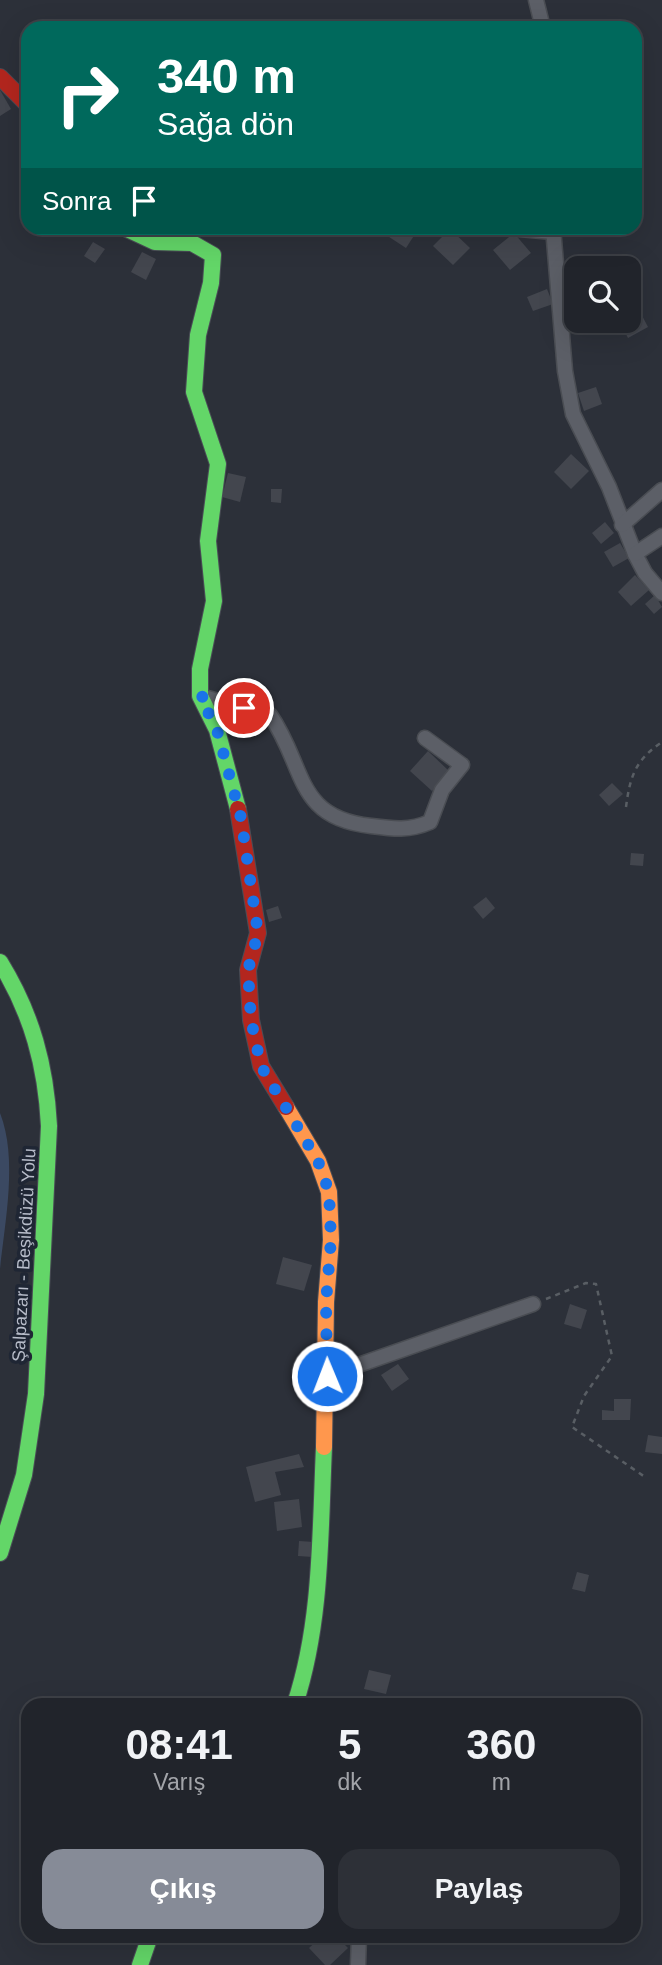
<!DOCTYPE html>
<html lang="tr">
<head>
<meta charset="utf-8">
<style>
  :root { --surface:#21242b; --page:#2d3037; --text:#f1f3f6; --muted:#a2a4a9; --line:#3e4147; --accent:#868b97 }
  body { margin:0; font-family:Arial,sans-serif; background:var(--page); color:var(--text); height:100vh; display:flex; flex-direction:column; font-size:26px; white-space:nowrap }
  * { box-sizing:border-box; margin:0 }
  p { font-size:23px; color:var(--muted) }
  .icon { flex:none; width:38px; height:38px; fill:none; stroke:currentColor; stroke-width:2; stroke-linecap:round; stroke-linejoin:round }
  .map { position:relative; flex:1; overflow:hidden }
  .details { position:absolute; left:21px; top:1698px; width:620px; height:245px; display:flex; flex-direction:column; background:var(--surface); border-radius:21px; box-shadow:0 7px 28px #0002,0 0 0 2px var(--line) }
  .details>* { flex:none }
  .guide { position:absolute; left:21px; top:21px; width:621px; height:214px; border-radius:21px; box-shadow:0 7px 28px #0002,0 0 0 2px var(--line); background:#00695c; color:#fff; overflow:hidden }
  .tools { position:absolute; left:564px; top:256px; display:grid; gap:14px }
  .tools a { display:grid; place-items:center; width:77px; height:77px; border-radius:14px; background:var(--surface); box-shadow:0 7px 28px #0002,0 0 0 2px var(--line); font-size:35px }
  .pin { position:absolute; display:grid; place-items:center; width:60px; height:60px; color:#fff; margin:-30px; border:4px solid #fff; border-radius:50%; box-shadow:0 2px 7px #0007 }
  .me { position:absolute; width:77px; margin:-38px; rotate:359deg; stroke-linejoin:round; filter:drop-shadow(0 0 5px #0008) }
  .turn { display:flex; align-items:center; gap:24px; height:147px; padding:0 21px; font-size:32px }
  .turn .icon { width:91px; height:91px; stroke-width:2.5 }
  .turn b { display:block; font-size:49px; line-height:60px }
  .then { display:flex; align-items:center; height:66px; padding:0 21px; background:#0003; gap:14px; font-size:26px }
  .eta { display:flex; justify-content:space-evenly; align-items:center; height:119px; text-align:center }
  .eta b { font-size:42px; font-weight:600; line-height:49px }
  .primary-button { display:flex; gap:14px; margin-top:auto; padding:14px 21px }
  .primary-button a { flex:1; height:80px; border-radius:21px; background:var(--accent); color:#fff; font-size:28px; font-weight:600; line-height:80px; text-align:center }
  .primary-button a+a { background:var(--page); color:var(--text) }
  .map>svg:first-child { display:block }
  .water { fill:#3b4962 }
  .building { fill:#43464e }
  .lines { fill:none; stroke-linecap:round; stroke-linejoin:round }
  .street-casing { stroke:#4a4d53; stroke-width:17 }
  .fast-casing { stroke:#4a4d56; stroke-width:18 }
  .slow-casing { stroke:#4a4d56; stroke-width:18 }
  .jam-casing { stroke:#4a4d56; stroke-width:18 }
  .path { stroke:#595e64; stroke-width:2.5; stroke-dasharray:5 5; stroke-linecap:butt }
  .street { stroke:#5c5f67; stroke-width:14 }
  .fast { stroke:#63d668; stroke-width:16 }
  .slow { stroke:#ff974d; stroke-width:16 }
  .jam { stroke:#b3261e; stroke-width:16 }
  .route { stroke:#1a73e8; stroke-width:12; stroke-dasharray:0 21.6 }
  .labels { text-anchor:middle; stroke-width:7; stroke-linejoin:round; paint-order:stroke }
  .street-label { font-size:18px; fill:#b7bcc9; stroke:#1f2634 }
</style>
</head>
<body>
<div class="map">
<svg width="662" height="1965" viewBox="0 0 662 1965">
  <rect width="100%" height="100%" fill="#2c3039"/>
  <path class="water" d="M0 1113C18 1159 5 1221 0 1269Z"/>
  <g class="building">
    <polygon points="0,90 11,109 0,116"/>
    <polygon points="386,228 411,228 417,231 406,248 383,233"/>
    <polygon points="450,229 470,248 453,265 433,246"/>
    <polygon points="514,233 531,253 510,270 493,250"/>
    <polygon points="93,242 105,249 95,263 84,256"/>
    <polygon points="142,252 156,259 146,280 131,272"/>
    <polygon points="547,289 553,304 533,311 527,297"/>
    <polygon points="637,306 648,327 628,338 619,320 628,320 628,311"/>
    <polygon points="596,387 602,404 584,411 578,393"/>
    <polygon points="571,454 589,471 571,489 554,472"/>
    <polygon points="228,473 246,477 240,502 222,497"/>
    <polygon points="271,489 282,489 281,503 271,502"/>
    <polygon points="605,522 614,533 601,544 592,533"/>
    <polygon points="620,543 629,558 613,567 604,552"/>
    <polygon points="635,575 649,590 631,606 618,592"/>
    <polygon points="655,595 662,607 654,614 645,604"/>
    <polygon points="428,751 450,772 432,791 410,771"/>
    <polygon points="612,783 623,794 609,806 599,795"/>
    <polygon points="631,853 644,854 643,866 630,865"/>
    <polygon points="486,897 495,908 483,919 473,907"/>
    <polygon points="278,906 282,918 269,922 266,910"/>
    <polygon points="283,1257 312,1265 304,1291 276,1284"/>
    <polygon points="570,1304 587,1310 581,1329 564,1324"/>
    <polygon points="398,1364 409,1379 392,1391 381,1375"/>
    <polygon points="614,1399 631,1399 630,1420 602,1420 602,1410 614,1411"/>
    <polygon points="648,1435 662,1437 662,1454 645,1452"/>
    <polygon points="299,1454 304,1467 275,1472 281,1495 255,1502 246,1467"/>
    <polygon points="299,1499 302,1527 277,1531 274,1502"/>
    <polygon points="299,1541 314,1542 313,1557 298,1556"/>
    <polygon points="577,1572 589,1575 585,1592 572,1589"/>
    <polygon points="369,1670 391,1675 386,1694 364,1689"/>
    <polygon points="322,1936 336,1936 348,1948 330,1965 325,1965 309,1948"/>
  </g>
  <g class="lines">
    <g class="street-casing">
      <g id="street">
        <polyline points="536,0 543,28"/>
        <polyline points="507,228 553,232"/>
        <polyline points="553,228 565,371 573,414 609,487 635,554 645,573 662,593"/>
        <polyline points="622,525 662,490"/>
        <polyline points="635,554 662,536"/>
        <path d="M200 696 270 715C306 766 294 818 371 826 394 829 409 831 430 822L442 790 462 765 425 738"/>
        <polyline points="327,1376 533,1304"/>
        <polyline points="358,1965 359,1936"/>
      </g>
    </g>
    <g class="fast-casing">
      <g id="fast">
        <polyline points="125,228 155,242 192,243 213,255 211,283 198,335 194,392 218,464 208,541 214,601 200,669 200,696 217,730 238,809"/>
        <path d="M0 962C32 1014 46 1066 49 1126L36 1394 24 1475 0 1553"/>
        <path d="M295 1704C322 1622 320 1533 324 1447"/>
        <polyline points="140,1965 150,1936"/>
      </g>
    </g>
    <g class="slow-casing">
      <polyline id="slow" points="286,1107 318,1161 329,1192 331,1240 326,1302 324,1447"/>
    </g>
    <g class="jam-casing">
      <g id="jam">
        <polyline points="0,77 28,105"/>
        <polyline points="238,809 258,933 248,970 251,1020 261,1066 286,1107"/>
      </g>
    </g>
    <g class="path">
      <path d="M626 807C630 777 635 760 662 742"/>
      <polyline points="546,1299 586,1283 596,1284 612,1356 584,1396 572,1427 645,1477"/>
    </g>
    <use href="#street" class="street"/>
    <use href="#fast" class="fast"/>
    <use href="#slow" class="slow"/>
    <use href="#jam" class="jam"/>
  </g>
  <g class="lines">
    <polyline class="route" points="244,708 200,696 217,730 241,818 258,933 248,970 251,1020 261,1066 318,1161 329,1192 331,1240 326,1302 327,1376"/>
  </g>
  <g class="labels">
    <g class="street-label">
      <text transform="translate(24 1255) rotate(-87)" y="6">Şalpazarı - Beşikdüzü Yolu</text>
    </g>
  </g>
</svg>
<div class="tools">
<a><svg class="icon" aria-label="search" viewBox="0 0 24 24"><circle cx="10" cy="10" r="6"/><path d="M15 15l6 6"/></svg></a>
</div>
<div class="pin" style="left:244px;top:708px;background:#d93025"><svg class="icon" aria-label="arrive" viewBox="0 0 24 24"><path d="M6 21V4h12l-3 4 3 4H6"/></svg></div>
<svg class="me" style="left:327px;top:1376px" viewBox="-20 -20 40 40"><circle r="17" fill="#1a73e8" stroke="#fff" stroke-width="3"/><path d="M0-11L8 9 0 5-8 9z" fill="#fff"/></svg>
<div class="guide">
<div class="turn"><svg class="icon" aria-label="right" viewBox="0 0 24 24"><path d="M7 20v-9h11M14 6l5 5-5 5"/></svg><div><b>340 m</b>Sağa dön</div></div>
<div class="then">Sonra<svg class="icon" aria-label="arrive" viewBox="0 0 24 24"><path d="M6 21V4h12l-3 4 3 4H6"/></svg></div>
</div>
<section class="details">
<div class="eta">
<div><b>08:41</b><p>Varış</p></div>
<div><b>5</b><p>dk</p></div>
<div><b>360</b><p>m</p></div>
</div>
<div class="primary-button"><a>Çıkış</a><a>Paylaş</a></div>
</section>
</div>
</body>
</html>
